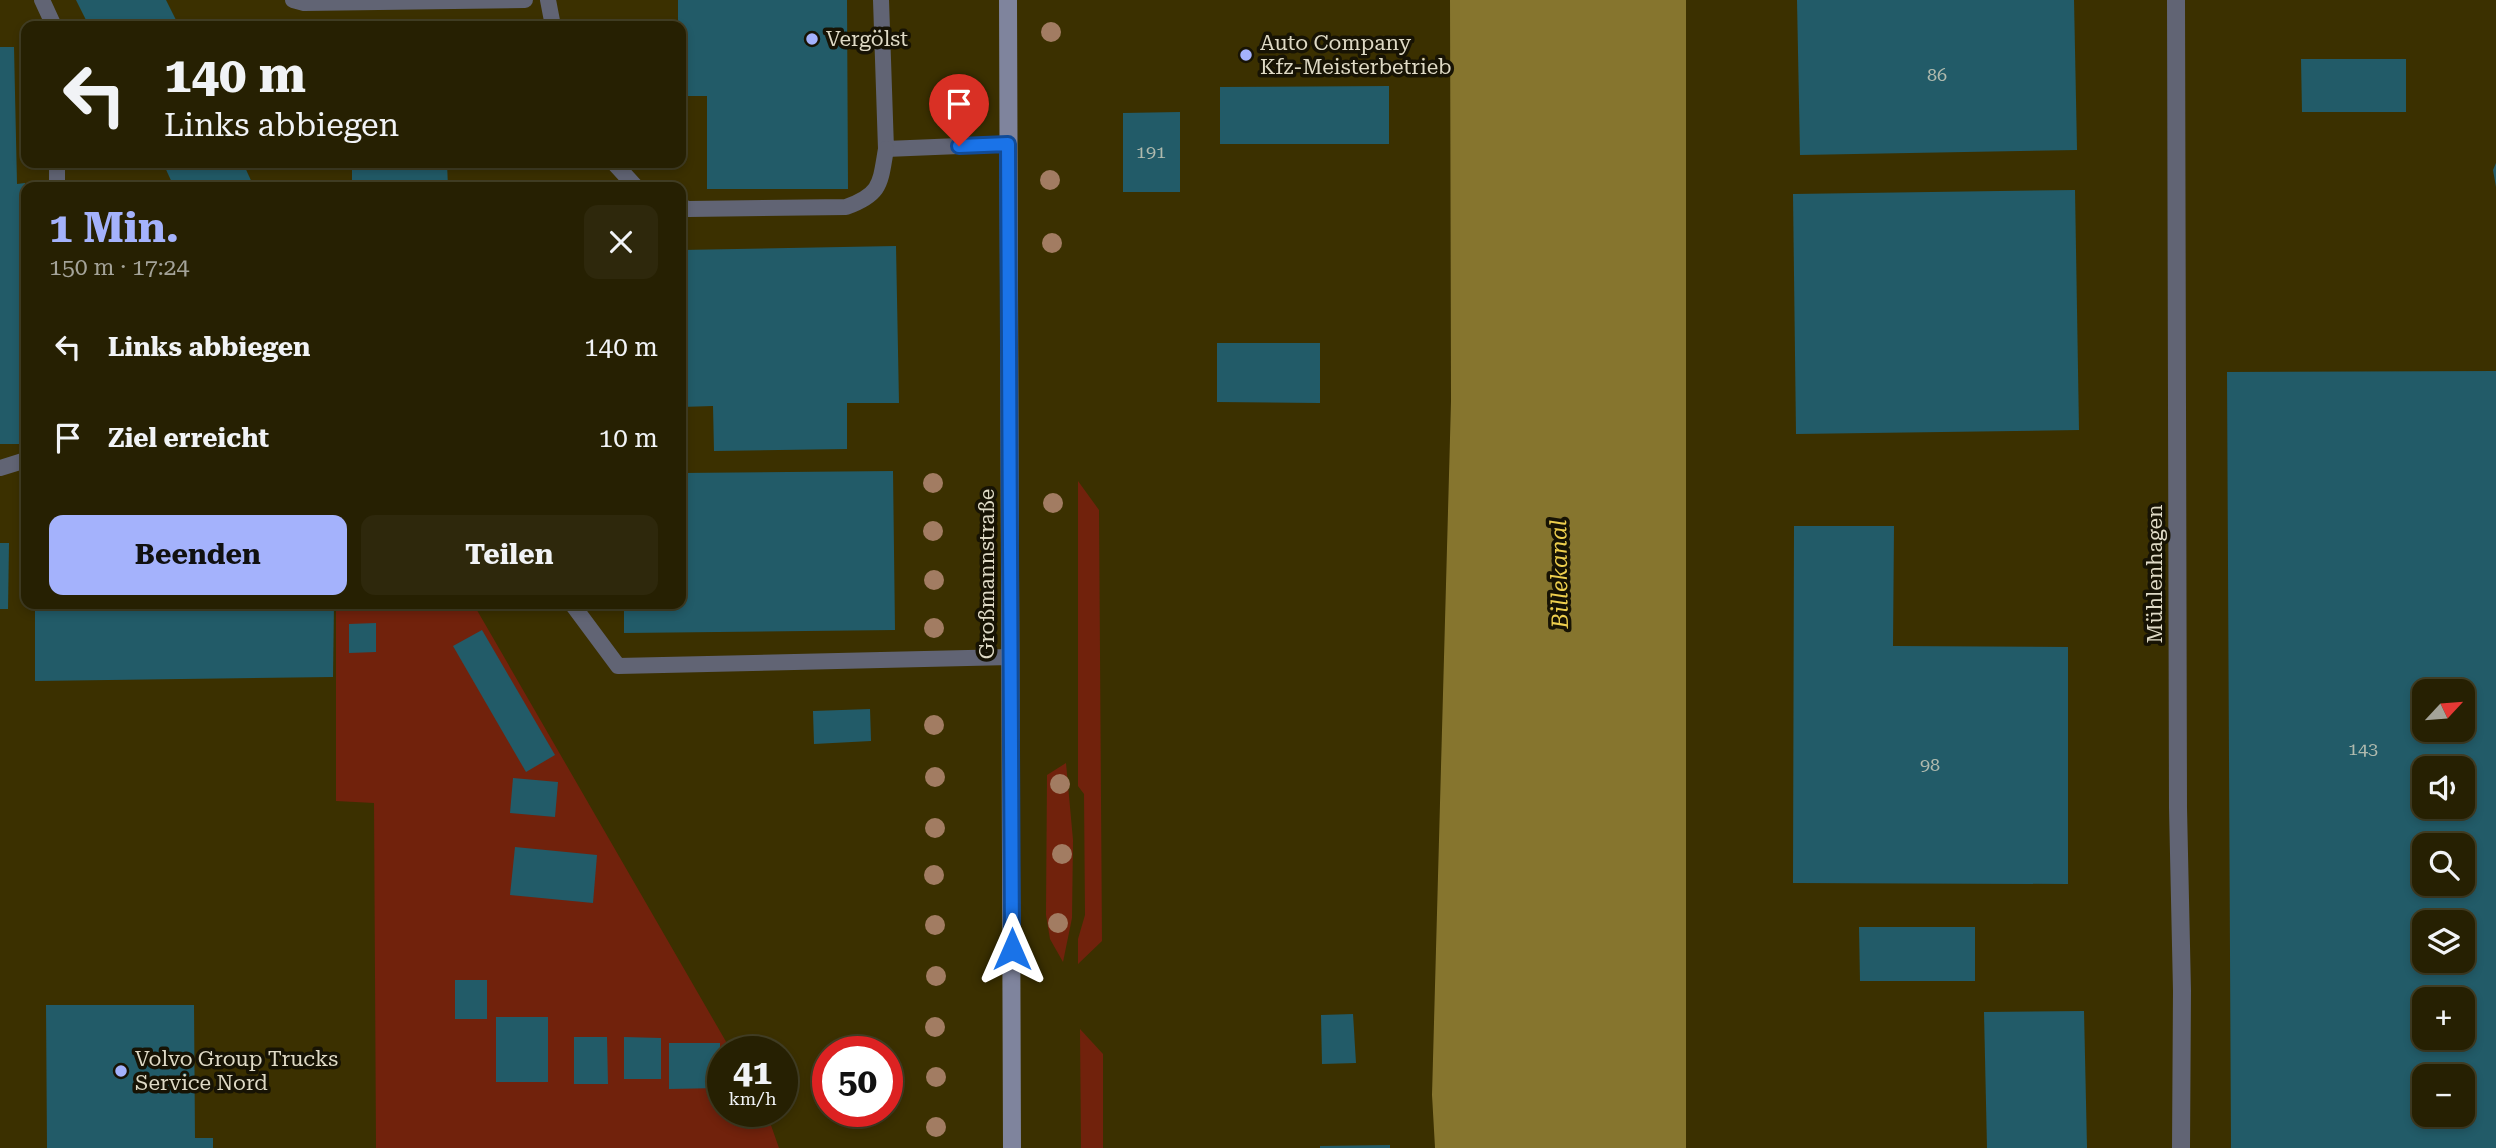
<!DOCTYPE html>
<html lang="de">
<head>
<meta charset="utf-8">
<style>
  :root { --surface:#262002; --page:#2e280c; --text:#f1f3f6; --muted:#a4a399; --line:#423e24; --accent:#a4b2fc }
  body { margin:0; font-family:"Roboto Serif",serif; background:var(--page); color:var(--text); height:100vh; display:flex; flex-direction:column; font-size:26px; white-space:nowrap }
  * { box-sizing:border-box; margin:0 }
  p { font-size:23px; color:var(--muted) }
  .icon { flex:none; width:38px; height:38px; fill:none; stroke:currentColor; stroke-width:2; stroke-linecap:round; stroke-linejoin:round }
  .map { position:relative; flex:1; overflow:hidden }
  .sheet { position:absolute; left:21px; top:182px; width:665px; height:427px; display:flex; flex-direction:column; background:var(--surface); border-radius:14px; box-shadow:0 4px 10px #0003,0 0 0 2px var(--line) }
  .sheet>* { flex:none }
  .guide { position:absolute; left:21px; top:21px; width:665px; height:147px; border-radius:14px; box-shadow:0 4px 10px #0003,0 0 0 2px var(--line); background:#262002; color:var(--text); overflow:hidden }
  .needle { width:46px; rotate:64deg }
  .buttons { position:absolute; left:2412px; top:679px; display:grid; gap:14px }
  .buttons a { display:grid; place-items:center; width:63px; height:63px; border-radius:14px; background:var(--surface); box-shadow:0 4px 10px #0003,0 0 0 2px var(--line); font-size:35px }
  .speed { position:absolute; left:707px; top:1036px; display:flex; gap:14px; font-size:35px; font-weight:700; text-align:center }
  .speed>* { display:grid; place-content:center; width:91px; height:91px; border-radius:50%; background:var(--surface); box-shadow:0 4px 10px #0003,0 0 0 2px var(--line); line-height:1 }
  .speed small { font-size:18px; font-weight:400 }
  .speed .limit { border:10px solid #d22; background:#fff; color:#111 }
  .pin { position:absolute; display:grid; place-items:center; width:60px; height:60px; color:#fff; margin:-72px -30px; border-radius:50% 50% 50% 0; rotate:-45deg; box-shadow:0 0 7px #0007 }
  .pin .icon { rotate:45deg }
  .me { position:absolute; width:77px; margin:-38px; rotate:0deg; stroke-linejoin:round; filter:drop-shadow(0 0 5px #0008) }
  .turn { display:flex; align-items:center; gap:24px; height:147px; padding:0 28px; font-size:32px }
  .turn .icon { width:91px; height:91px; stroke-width:2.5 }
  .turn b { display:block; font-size:49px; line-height:60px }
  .round { display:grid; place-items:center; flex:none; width:74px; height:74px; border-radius:14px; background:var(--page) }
  .summary { display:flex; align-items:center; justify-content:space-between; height:119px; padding:0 28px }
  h1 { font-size:42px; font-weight:700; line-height:52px; color:var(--accent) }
  .button { display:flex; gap:14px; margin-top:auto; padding:14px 28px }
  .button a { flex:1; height:80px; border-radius:14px; background:var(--accent); color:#111; font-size:28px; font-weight:700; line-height:80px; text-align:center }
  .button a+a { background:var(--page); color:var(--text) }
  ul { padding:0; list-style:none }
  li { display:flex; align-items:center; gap:21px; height:91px; padding:0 28px }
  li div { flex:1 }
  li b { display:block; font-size:26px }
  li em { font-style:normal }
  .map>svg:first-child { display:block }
  .built { fill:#3b3000; fill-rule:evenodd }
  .green { fill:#71220c }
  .water { fill:#86752e }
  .building { fill:#225b68; fill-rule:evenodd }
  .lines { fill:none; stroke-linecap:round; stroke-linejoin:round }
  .service { stroke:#616474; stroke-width:16 }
  .minor { stroke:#616474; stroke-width:18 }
  .secondary { stroke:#7f849d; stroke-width:18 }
  .tree { fill:#a27c62 }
  .route-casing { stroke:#114b97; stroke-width:18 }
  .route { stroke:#1a73e8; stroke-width:12 }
  .poi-dot { fill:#a4b2fc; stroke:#171304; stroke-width:2.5 }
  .labels { text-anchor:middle; stroke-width:7; stroke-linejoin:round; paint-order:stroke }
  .number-label { font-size:18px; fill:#b0baae }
  .poi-label { font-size:21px; fill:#dfdac6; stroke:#171304; text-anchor:start }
  .street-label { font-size:21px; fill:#dfdac6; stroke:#171304 }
  .water-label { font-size:23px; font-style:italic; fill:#eecf4e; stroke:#171304 }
</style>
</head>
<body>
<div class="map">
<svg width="2496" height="1148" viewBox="0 0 2496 1148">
  <rect width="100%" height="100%" fill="#332a02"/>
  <g class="built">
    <path d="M0 0H1450L1451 401 1432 1095 1435 1148H0ZM26 26H681V163H26ZM26 187H681V604H26ZM723 1052H782V1111H723ZM828 1052H887V1111H828Z"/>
    <path d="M1686 0H2496V1148H1686ZM2424 691H2462V730H2424ZM2424 768H2462V807H2424ZM2424 845H2462V884H2424ZM2424 922H2462V961H2424ZM2424 999H2462V1038H2424ZM2424 1076H2462V1115H2424Z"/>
  </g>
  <g class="green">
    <polygon points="1078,481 1099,510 1102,941 1078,964 1078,939 1085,915 1084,794 1078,786"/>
    <polygon points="474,605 732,1052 723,1052 723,1111 766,1111 779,1148 376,1148 374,803 336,801 336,606"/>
    <polygon points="1066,763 1073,840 1072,918 1063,962 1050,939 1046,915 1047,775"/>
    <polygon points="1080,1029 1103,1054 1103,1148 1081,1148"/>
  </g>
  <polygon class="water" points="1450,0 1686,0 1686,1148 1435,1148 1432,1095 1451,401"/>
  <g class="building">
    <polygon points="76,0 166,0 179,26 89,26"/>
    <polygon points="678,0 847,0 848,189 707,189 707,96 681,96 681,26 678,26"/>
    <polygon points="1797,0 2074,0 2077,150 1800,155"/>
    <polygon points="392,21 392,26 338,26 338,22"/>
    <polygon points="0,47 14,47 17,184 25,183 25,444 0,444"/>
    <polygon points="2301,59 2406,59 2406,112 2302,112"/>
    <polygon points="1389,86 1389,144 1220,144 1220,87"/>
    <polygon points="1180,112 1180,192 1123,192 1123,113"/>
    <polygon points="163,163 243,163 254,187 174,187"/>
    <polygon points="352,163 447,163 448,187 352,187"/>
    <polygon points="2496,163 2496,187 2493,170"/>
    <polygon points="2075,190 2079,430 1796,434 1793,194"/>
    <polygon points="896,246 899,403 847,403 847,449 714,451 713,406 681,407 681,250"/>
    <polygon points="1217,343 1320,343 1320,403 1217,402"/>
    <path d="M2496 371V1148H2231L2227 372ZM2424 691H2462V730H2424ZM2424 768H2462V807H2424ZM2424 845H2462V884H2424ZM2424 922H2462V961H2424ZM2424 999H2462V1038H2424ZM2424 1076H2462V1115H2424Z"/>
    <polygon points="893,471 895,630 624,633 624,604 681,604 681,473"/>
    <polygon points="1794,526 1894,526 1893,646 2068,647 2068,884 1793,883"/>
    <polygon points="0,543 9,543 8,609 0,609"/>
    <polygon points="35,604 334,604 333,677 35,681"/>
    <polygon points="376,623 376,652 349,653 349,624"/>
    <polygon points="482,630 555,755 526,772 453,646"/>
    <polygon points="870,709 871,741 814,744 813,711"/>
    <polygon points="513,778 558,782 555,817 510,813"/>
    <polygon points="515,847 597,855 593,903 510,895"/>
    <polygon points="1859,927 1975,927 1975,981 1860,981"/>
    <rect x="455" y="980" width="32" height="39"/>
    <polygon points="46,1005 194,1005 195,1138 213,1138 213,1148 47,1148"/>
    <polygon points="2084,1011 2087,1148 1987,1148 1984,1012"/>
    <polygon points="1353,1014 1356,1063 1322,1064 1321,1015"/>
    <rect x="496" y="1017" width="52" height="65"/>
    <polygon points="574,1037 607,1037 608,1084 574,1084"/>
    <polygon points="624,1037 661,1038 661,1079 624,1079"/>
    <polygon points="669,1043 720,1043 720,1088 669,1089"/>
    <polygon points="1390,1145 1390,1148 1320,1148 1320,1146"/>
  </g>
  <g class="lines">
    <g class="service">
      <polyline points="42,0 54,26"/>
      <polyline points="293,0 304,3 525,0"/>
      <polyline points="548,0 553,26"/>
      <polyline points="881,0 886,149 1008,144"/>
      <polyline points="614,163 636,187"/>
      <polyline points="57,187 57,163"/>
      <path d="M681 206 688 209 846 207C882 194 880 183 886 149"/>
      <polyline points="0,468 26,460"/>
      <polyline points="572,604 618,666 1011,657"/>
    </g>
    <polyline class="minor" points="2176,0 2178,808 2182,991 2181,1148"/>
    <polyline class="secondary" points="1008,0 1012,1148"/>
  </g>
  <g class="tree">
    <circle cx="1051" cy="32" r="10"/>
    <circle cx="1050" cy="180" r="10"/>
    <circle cx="1052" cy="243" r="10"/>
    <circle cx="933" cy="483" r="10"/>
    <circle cx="1053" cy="503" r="10"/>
    <circle cx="933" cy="531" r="10"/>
    <circle cx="934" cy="580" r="10"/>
    <circle cx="934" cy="628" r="10"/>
    <circle cx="934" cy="725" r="10"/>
    <circle cx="935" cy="777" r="10"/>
    <circle cx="1060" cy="784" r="10"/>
    <circle cx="935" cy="828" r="10"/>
    <circle cx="1062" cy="854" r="10"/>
    <circle cx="934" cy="875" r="10"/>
    <circle cx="1058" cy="923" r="10"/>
    <circle cx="935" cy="925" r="10"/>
    <circle cx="936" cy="976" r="10"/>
    <circle cx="935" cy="1027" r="10"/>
    <circle cx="936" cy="1077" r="10"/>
    <circle cx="936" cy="1127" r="10"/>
  </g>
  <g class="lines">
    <g class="route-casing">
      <polyline id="route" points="959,146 1008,144 1012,949"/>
    </g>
    <use href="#route" class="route"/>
  </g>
  <g class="poi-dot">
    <circle cx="812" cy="39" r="7"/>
    <circle cx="1246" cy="55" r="7"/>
    <circle cx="121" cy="1071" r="7"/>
  </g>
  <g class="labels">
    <g class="number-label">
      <text x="1937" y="81">86</text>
      <text x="1151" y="158">191</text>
      <text x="2363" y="755">143</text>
      <text x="1930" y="771">98</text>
    </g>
    <g class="poi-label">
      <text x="826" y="46">Vergölst</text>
      <text x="1260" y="50">Auto Company<tspan x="1260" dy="24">Kfz-Meisterbetrieb</tspan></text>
      <text x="135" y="1066">Volvo Group Trucks<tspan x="135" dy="24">Service Nord</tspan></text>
    </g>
    <g class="street-label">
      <text transform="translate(987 574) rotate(-90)" y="7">Großmannstraße</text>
      <text transform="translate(2155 574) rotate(-90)" y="7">Mühlenhagen</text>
    </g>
    <g class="water-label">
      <text transform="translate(1559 574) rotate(-91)" y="8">Billekanal</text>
    </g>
  </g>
</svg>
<div class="buttons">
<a><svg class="needle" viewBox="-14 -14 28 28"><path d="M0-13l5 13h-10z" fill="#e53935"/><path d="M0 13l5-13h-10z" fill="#a4a399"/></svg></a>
<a><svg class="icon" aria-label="sound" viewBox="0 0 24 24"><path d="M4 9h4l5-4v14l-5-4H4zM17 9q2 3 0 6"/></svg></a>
<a><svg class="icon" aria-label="search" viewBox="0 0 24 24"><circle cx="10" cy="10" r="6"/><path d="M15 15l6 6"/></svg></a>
<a><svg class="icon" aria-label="layers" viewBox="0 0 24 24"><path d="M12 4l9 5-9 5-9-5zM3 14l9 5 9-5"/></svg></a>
<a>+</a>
<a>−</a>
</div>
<div class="speed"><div>41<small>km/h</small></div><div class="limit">50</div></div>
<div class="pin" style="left:959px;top:146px;background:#d93025"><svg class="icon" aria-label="arrive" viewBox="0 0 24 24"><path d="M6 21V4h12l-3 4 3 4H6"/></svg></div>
<svg class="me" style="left:1012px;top:949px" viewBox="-20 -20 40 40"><path d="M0-17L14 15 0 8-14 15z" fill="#1a73e8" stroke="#fff" stroke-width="4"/></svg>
<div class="guide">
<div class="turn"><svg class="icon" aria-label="left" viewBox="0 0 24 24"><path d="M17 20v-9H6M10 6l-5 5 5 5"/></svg><div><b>140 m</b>Links abbiegen</div></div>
</div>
<section class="sheet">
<div class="summary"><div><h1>1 Min.</h1><p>150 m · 17:24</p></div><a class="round"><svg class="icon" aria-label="close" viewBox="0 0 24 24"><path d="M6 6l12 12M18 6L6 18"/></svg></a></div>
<ul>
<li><svg class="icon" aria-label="left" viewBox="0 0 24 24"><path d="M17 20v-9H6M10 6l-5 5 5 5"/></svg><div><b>Links abbiegen</b></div><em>140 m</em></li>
<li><svg class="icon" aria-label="arrive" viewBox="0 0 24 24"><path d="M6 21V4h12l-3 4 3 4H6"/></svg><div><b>Ziel erreicht</b></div><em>10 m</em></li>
</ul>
<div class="button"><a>Beenden</a><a>Teilen</a></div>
</section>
</div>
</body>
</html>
